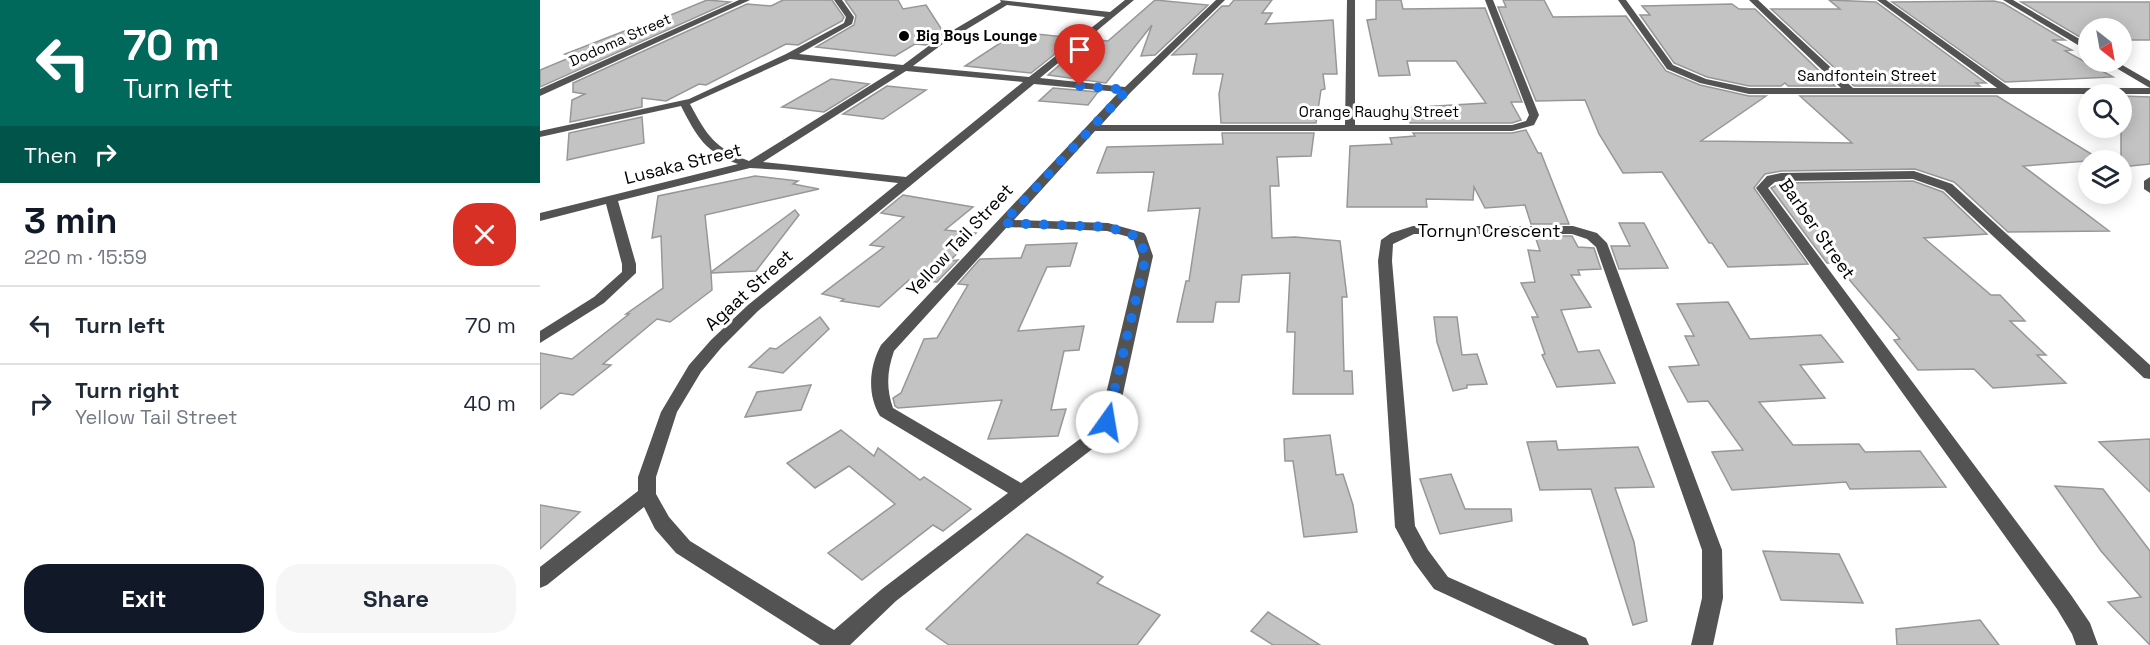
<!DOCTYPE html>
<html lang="en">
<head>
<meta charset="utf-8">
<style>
  :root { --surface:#fff; --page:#f6f6f7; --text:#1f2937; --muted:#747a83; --line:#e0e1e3; --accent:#111827 }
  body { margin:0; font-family:"Space Grotesk",sans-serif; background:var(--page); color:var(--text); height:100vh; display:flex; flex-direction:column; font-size:22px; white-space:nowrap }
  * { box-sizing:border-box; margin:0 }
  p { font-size:20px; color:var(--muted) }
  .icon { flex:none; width:33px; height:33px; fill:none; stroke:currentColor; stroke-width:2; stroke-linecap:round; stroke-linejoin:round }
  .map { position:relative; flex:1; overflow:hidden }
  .panel { display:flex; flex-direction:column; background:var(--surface); width:540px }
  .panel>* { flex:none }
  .hud { background:#00695c; color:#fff; overflow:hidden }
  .needle { width:39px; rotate:149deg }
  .buttons { position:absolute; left:1538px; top:18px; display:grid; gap:12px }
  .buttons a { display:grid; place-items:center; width:54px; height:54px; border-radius:50%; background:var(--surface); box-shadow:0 3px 15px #0003; font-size:30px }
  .pin { position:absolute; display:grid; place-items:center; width:51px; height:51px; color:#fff; margin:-62px -26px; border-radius:50% 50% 50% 0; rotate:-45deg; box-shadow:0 0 6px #0007 }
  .pin .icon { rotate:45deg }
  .me { position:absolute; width:66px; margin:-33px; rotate:13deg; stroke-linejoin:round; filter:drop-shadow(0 0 4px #0008) }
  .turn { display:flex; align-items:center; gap:21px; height:126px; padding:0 24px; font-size:27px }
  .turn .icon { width:78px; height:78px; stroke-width:2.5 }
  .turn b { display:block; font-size:42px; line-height:51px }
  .then { display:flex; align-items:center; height:57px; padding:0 24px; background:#0003; gap:12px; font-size:22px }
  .round { display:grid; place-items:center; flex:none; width:63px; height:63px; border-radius:24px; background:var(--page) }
  .headline { display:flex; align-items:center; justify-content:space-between; height:102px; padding:0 24px }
  h1 { font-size:36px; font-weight:700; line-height:45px; color:var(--accent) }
  .cta { display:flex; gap:12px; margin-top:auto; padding:12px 24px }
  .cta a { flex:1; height:69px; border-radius:24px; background:var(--accent); color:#fff; font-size:24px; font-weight:700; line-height:69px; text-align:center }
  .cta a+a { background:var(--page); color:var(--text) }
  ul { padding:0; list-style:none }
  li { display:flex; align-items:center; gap:18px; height:78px; padding:0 24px; border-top:2px solid var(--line) }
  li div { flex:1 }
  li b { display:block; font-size:22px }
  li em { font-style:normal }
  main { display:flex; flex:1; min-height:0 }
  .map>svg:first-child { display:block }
  .building { fill:#c3c3c3; stroke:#979797; stroke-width:1.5 }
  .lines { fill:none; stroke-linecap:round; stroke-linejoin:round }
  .minor { fill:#535353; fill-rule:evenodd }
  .route { stroke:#1a73e8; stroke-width:10; stroke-dasharray:0 18 }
  .poi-dot { fill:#000; stroke:#fff; stroke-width:2 }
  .labels { text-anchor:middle; stroke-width:6; stroke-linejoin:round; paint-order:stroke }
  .far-poi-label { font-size:15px; font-weight:bold; fill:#000; stroke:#fff; text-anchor:start }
  .far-street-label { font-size:15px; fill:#000; stroke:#fff }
  .street-label { font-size:18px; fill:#000; stroke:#fff }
</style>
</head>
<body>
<main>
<section class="panel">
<div class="hud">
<div class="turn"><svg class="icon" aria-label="left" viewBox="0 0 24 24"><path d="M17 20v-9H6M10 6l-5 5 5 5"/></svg><div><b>70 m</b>Turn left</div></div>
<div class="then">Then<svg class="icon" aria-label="right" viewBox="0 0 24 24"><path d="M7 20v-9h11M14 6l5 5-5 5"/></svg></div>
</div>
<div class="headline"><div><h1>3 min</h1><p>220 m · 15:59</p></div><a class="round" style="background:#d93025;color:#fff"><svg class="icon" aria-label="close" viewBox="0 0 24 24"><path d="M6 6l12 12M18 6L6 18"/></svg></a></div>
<ul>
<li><svg class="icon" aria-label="left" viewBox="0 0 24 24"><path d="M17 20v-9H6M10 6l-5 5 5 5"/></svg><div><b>Turn left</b></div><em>70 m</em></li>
<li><svg class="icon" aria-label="right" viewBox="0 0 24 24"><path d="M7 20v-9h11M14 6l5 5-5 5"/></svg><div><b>Turn right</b><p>Yellow Tail Street</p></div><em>40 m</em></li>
</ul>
<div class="cta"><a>Exit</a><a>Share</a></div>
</section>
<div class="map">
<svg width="1610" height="645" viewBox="0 0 1610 645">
  <rect width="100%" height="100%" fill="#fff"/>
  <g class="building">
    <polygon points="167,0 190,2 0,87 0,70 34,56 25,54 87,30 92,31"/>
    <polygon points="243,0 292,0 304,17 302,21 258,45 246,44 166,85 159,84 126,101 102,98 102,107 30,122 32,100 45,94 33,92 33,83 207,4 231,6"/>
    <polygon points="305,0 358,0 363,9 386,5 404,33 386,45 375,44 355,56 276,47 314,25 316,16"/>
    <polygon points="615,0 668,5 615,55 601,56 612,25 566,83 508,75 550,39 568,41"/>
    <polygon points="694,0 732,0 722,13 732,13 725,24 793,20 797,74 783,74 785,89 781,90 776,123 681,123 679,94 683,74 653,74 657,54 632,55 682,6 689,6"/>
    <polygon points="836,0 861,0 863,9 945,8 982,102 971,102 981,120 972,123 870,123 864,108 946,103 916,61 867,61 870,75 839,76 827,20 836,19"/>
    <polygon points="963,0 1004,0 1013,17 1086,16 1126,71 1160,85 1209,96 1226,96 1161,141 1312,143 1260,96 1457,96 1561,160 1483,166 1569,231 1468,232 1414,182 1375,169 1241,171 1225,174 1214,188 1268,264 1188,267 1172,243 1169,243 1122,172 1083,173 1059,134 1045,100 996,101 958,7 966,7"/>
    <polygon points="1289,0 1336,2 1446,83 1436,83 1440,86 1314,86 1231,9 1300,9"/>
    <polygon points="1454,1 1463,3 1525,40 1512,40 1532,50 1525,51 1573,77 1465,82 1352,2"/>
    <polygon points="1481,2 1610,2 1610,40 1581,40 1581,28 1548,28 1548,40 1545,40"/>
    <polygon points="1192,4 1199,9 1215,9 1295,86 1248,86 1245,83 1241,86 1209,86 1167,77 1134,63 1100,15 1110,15 1102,6"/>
    <polygon points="477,32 535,38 491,73 425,66"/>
    <polygon points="291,79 329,84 284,112 242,107"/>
    <polygon points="347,86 386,90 343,119 303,114"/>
    <polygon points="513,88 558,92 548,105 499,101"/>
    <polygon points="1581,96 1610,97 1610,164 1581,167"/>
    <polygon points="102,117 104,143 27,160 29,133"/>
    <polygon points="986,130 998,153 1001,153 1029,224 991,224 985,205 945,208 934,187 933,200 886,199 887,207 807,207 810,146 852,144 850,138 875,136 873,133 972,133"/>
    <polygon points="682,133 774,133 771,156 737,157 739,186 730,186 732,238 755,237 800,241 807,297 802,297 804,371 812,371 813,394 753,394 755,332 747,332 750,273 702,275 699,302 676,302 673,322 637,322 646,281 649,281 660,208 608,211 614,172 557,173 567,147 683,144"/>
    <polygon points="215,176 258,181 253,184 279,189 165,215 171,272 255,210 259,215 216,271 171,273 172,290 130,322 117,319 63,364 71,365 33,395 20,393 0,409 0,353 32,359 89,314 86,314 123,288 121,236 112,238 118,196"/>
    <polygon points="1373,181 1403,192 1447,234 1384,238 1451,295 1460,295 1485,321 1470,321 1506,355 1497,355 1526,383 1453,388 1434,369 1378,370 1354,340 1360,339 1295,263 1287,263 1231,188 1241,183"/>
    <polygon points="363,195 433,207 405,230 436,233 410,261 418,260 397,282 369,280 339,307 301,301 304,299 282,294 344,247 330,245 364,217 341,213"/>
    <polygon points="1079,223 1104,223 1128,268 1079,269 1071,246 1090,246"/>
    <polygon points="995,236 1032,236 1038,247 1054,248 1061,269 1038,270 1040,275 1031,275 1051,307 1021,310 1038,352 1059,350 1075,383 1017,387 1002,355 1005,354 992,317 998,317 981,283 995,282 988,250 1000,251"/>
    <polygon points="537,243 530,266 507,267 478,331 544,326 539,350 524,351 511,410 526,409 518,436 448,439 462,400 358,408 355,406 353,398 361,393 384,339 397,338 428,285 418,284 440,259 481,258 486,245"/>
    <polygon points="1188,302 1210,339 1281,335 1303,362 1260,365 1285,398 1219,402 1253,445 1319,444 1325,452 1380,451 1406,487 1310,489 1306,482 1192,490 1172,452 1203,450 1168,401 1148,402 1129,367 1159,365 1145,336 1154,336 1137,304"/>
    <polygon points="280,317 289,329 243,373 209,367 230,348 236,349"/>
    <polygon points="894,317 917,317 922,355 937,354 947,384 927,385 927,388 913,391 897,342"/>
    <polygon points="271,385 261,410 205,417 217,392"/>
    <polygon points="301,430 334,456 338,448 380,480 384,477 431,509 403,531 393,525 322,580 288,553 355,504 309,466 275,488 247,463"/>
    <polygon points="790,435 796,475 803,474 813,505 817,532 764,537 753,461 745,461 744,439"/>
    <polygon points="1610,439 1610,492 1559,442"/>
    <polygon points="1016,441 1018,450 1098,447 1114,487 1075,488 1094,542 1107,621 1093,625 1051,489 1000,490 987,442"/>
    <polygon points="911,474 925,509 971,509 972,521 900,534 880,479"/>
    <polygon points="1515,486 1563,489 1610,551 1610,645 1568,602 1601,597 1561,551"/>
    <polygon points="0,505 40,512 0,549"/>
    <polygon points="487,534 563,577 557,583 620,615 597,645 409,645 386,629"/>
    <polygon points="1223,551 1299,554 1323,603 1241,600"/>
    <polygon points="728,612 780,645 733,645 711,631"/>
    <polygon points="1440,620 1459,645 1357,645 1356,629"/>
  </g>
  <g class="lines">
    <g class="minor">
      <polygon points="199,0 210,0 0,96 0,89"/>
      <path d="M294 0H302L314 17 312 24 259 54 363 65 398 39 461 2 460 0 570 12 585 0H594L500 78 585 87 676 0H685L591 92 561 125H805L807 0H815V125H972L986 121 989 115 945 0H953L999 115 994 125 972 131H555L474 220 568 223 604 233 606 236 613 256 577 421 560 443 356 601 310 645H280L136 553 115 529 104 507 7 585 0 588V567L98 491V477L121 412 149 365 171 340 208 305 358 183 245 170 210 168 78 201 96 264V273L64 303 0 343V331L54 297 82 272V264L66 204 0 221V213L198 164C165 152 157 137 141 106L0 137V131L149 99 246 54 304 23 306 17ZM467 5 565 17 489 77 373 66 404 43ZM250 59 355 70 209 161C175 148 167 136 150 104ZM366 71 483 82 366 177 223 162ZM494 84 579 92 341 345C329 367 327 395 340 416L468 493 342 589 294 630 150 541 129 517 116 494V477L137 412 161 372 181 348 218 311ZM467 227 567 231 593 238 599 256 560 419 548 433 481 483 353 408C346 388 347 371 354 351Z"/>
      <polygon points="1078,0 1086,0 1133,65 1166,79 1209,88 1301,88 1209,0 1218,0 1313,88 1457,88 1337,0 1346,0 1470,88 1610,88 1566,62 1577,62 1610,81 1610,94 1209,94 1160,83 1127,69"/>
      <polygon points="1463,0 1473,0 1548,44 1548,51"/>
      <polygon points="1374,171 1412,184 1610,365 1610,379 1604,378 1404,190 1373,179 1241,181 1235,182 1228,188 1531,595 1550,623 1558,645 1536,645 1532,634 1517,609 1216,188 1227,176 1241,173"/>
      <polygon points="1610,177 1610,193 1604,189 1604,181"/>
      <polygon points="873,226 1033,226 1057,233 1067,243 1182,550 1183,598 1173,645 1151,645 1162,598 1162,550 1056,247 1047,239 1032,234 874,234 853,244 852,261 875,526 888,550 908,577 1046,638 1049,645 1015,645 894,589 874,562 855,527 838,261 841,240 851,233"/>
    </g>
  </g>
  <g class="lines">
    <polyline class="route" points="540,86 587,90 463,223 568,227 598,237 606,256 567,422"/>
  </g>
  <circle class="poi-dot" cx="364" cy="36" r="6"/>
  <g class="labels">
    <g class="far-poi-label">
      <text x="376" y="41">Big Boys Lounge</text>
    </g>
    <g class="far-street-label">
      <text transform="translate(80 40) rotate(-24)" y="5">Dodoma Street</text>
      <text x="1327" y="81">Sandfontein Street</text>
      <text x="839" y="117">Orange Raughy Street</text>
    </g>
    <g class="street-label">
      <text transform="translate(143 164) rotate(-14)" y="6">Lusaka Street</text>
      <text transform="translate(1277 229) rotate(55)" y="6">Barber Street</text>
      <text x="949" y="237">Tornyn Crescent</text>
      <text transform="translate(420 240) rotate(-47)" y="6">Yellow Tail Street</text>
      <text transform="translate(209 290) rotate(-42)" y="6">Agaat Street</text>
    </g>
  </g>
</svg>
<div class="buttons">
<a><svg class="needle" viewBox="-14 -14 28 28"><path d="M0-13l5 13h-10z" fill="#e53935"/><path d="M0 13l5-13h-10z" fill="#747a83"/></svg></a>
<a><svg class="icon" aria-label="search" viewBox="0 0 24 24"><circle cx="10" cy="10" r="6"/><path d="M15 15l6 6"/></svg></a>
<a><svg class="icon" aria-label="layers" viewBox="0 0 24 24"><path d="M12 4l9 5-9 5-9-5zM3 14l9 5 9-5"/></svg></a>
</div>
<div class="pin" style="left:540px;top:86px;background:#d93025"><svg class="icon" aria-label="arrive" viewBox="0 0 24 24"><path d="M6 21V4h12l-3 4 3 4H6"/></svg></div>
<svg class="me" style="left:567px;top:422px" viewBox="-20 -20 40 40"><circle r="19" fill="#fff"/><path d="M0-13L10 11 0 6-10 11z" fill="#1a73e8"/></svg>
</div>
</main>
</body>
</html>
